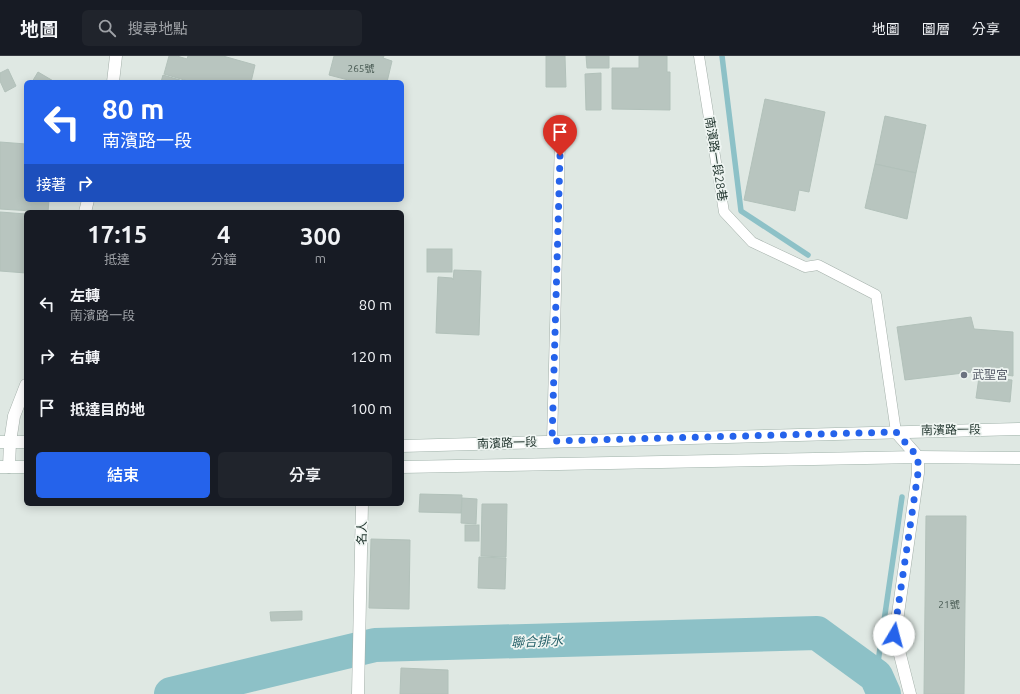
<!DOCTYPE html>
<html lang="zh-TW">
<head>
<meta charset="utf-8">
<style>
  :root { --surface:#171b24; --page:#20242c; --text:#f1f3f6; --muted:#9ea1a6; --line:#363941; --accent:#2563eb }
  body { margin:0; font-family:Ubuntu,"Noto Sans TC",sans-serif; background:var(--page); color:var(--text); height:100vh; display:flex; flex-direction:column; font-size:15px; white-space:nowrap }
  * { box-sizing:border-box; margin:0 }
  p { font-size:13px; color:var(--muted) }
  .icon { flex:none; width:22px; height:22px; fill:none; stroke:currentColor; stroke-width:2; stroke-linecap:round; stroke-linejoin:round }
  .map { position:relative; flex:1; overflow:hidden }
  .side { position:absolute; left:24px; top:154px; width:380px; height:296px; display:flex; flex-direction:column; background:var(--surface); border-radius:6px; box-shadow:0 2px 10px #0003 }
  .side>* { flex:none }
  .banner { position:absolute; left:24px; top:24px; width:380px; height:122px; border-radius:6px; box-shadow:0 2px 10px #0003; background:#2563eb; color:#fff; overflow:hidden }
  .pin { position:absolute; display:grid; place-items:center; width:34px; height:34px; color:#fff; margin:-41px -17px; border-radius:50% 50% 50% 0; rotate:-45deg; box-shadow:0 0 4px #0007 }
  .pin .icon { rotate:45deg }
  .me { position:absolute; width:44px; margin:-22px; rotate:8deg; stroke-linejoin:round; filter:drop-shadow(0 0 3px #0008) }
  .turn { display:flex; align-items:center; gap:14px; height:84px; padding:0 12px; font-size:18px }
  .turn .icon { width:52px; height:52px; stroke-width:2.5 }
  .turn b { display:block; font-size:28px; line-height:34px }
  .then { display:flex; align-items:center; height:38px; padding:0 12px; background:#0003; gap:8px; font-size:15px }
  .eta { display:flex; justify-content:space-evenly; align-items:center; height:68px; text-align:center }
  .eta b { font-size:24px; font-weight:600; line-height:28px }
  .cta { display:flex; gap:8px; margin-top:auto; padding:8px 12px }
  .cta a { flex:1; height:46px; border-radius:6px; background:var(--accent); color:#fff; font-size:16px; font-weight:600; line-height:46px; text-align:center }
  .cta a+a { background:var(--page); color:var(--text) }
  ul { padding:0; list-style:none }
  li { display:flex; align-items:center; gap:12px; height:52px; padding:0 12px }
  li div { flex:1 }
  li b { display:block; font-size:15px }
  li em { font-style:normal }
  header { display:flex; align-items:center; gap:24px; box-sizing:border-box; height:56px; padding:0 20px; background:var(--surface); border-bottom:1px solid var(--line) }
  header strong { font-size:19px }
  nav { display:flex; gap:22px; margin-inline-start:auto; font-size:14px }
  .search { width:280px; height:36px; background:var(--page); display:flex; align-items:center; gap:10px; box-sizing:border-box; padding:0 14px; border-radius:6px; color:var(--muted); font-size:15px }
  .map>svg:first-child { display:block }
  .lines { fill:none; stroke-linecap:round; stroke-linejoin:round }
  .stream { stroke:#8dc1c7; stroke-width:5.5 }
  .river { stroke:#8dc1c7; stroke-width:34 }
  .building { fill:#b8c5bf; stroke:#b2c1ba }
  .service-casing { stroke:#a3afa9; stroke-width:11 }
  .minor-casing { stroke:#a3afa9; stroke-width:13 }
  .secondary-casing { stroke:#a0b2aa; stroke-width:13 }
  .service { stroke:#fff; stroke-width:10 }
  .minor { stroke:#fff; stroke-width:12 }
  .secondary { stroke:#fff; stroke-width:12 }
  .route { stroke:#2563eb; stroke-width:7; stroke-dasharray:0 12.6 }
  .worship-dot { fill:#6b7280; stroke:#eff5f2; stroke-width:1.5 }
  .labels { text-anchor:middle; stroke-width:3.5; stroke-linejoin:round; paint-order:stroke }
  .number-label { font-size:10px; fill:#485a53 }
  .street-label { font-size:12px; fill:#22362f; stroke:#eff5f2 }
  .worship-label { font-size:12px; fill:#5b616d; stroke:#eff5f2; text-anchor:start }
  .water-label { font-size:13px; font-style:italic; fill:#256169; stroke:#eff5f2 }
</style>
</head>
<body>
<header>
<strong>地圖</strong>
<div class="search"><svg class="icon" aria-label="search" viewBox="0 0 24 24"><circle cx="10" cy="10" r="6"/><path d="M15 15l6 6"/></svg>搜尋地點</div>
<nav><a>地圖</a><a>圖層</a><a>分享</a></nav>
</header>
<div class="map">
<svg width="1020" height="638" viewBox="0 0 1020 638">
  <rect width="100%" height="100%" fill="#dfe8e3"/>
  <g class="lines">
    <g class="stream">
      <polyline points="722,0 741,155 808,199"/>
      <polyline points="876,620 902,441"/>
    </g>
    <polyline class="river" points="171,638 375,589 817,577 876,620 884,638"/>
  </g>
  <g class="building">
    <polygon points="169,0 177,0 187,3 188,0 223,0 255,9 251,26 191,26 164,18"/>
    <polygon points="334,0 384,0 383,2 392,5 387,26 356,26 329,19"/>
    <polygon points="546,0 565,0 566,31 546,31"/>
    <polygon points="586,0 609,0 609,12 587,12"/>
    <polygon points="639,0 667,0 667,16 670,16 670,54 612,53 612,12 639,12"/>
    <polygon points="8,13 16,30 5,36 0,25 0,17"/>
    <polygon points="38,16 55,26 32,26"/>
    <polygon points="601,17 601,54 586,54 585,18"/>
    <polygon points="163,19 180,24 179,26 161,26"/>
    <polygon points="765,43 825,56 809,136 799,134 795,155 744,144"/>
    <polygon points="885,60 926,69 916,117 875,108"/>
    <polygon points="0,86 26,88 26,144 49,144 48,156 0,153"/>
    <polygon points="875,108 916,117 907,163 865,152"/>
    <polygon points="0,156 26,158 26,217 0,215"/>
    <rect x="427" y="193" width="25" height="23"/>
    <polygon points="454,214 481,215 479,279 436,277 438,221 452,222 453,224"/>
    <polygon points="971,261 974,273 1013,276 1013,320 980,315 905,324 897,271"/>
    <polygon points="979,321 1012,324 1010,346 976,342"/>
    <polygon points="420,438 462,439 461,457 419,456"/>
    <polygon points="462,442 477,443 476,468 461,467"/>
    <polygon points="482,448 507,448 506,501 481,500"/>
    <polygon points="926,460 966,460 964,638 924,638"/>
    <rect x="465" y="469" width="14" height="16"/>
    <polygon points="371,483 410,484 409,553 369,552"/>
    <polygon points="479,501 506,502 505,533 478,532"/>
    <polygon points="302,555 302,564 271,565 270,556"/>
    <polygon points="401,612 448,614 448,638 400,638"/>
  </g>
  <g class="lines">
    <g class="service-casing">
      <g id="service">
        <polyline points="699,0 724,156 752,186 805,211 818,209 876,239 896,376"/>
        <polyline points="552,385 560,84"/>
      </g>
    </g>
    <g class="minor-casing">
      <g id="minor">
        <polyline points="113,26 116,0"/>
        <polyline points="85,156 88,144"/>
        <polyline points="896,376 918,401 918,417 895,579 910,638"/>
        <polyline points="9,411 10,386 14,360 26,329"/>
        <polyline points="358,638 362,448"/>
      </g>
    </g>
    <g class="secondary-casing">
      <g id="secondary">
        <polyline points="0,386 26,386"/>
        <polyline points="402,390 1020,373"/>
        <polyline points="0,411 26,411"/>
        <polyline points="402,411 918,401 1020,402"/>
      </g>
    </g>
    <use href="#service" class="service"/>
    <use href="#minor" class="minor"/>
    <use href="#secondary" class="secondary"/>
  </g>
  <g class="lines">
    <polyline class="route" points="560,100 552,385 896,376 918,401 918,417 894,579"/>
  </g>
  <circle class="worship-dot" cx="964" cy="319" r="4"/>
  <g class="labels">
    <g class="number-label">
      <text x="361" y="16">265號</text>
      <text x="949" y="552">21號</text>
    </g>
    <g class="street-label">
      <text transform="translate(716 103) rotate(81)" y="4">南濱路一段28巷</text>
      <text transform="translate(951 374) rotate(-1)" y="4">南濱路一段</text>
      <text transform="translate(507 387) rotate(-2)" y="4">南濱路一段</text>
      <text transform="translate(362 477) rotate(-89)" y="4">名人</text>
    </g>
    <g class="worship-label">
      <text x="972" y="323">武聖宮</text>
    </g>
    <g class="water-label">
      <text transform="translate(537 585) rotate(-2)" y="5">聯合排水</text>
    </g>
  </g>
</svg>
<div class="pin" style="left:560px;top:100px;background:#d93025"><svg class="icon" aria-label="arrive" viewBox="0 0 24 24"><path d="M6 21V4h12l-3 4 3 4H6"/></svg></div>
<svg class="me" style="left:894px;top:579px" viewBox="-20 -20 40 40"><circle r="19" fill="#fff"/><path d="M0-13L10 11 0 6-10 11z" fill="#2563eb"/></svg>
<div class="banner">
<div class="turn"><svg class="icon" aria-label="left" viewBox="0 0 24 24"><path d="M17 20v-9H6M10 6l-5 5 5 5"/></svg><div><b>80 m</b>南濱路一段</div></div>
<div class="then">接著<svg class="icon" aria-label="right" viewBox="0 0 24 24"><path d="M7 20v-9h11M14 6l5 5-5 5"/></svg></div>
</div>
<section class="side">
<div class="eta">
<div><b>17:15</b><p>抵達</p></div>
<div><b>4</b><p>分鐘</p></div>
<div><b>300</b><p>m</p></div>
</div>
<ul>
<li><svg class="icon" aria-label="left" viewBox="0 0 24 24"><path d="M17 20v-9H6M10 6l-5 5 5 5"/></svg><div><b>左轉</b><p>南濱路一段</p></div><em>80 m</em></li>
<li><svg class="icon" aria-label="right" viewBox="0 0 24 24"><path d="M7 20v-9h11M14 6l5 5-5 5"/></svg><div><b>右轉</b></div><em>120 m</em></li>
<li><svg class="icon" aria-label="arrive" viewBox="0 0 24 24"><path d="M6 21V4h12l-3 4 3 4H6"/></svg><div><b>抵達目的地</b></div><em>100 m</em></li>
</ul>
<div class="cta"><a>結束</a><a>分享</a></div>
</section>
</div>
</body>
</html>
